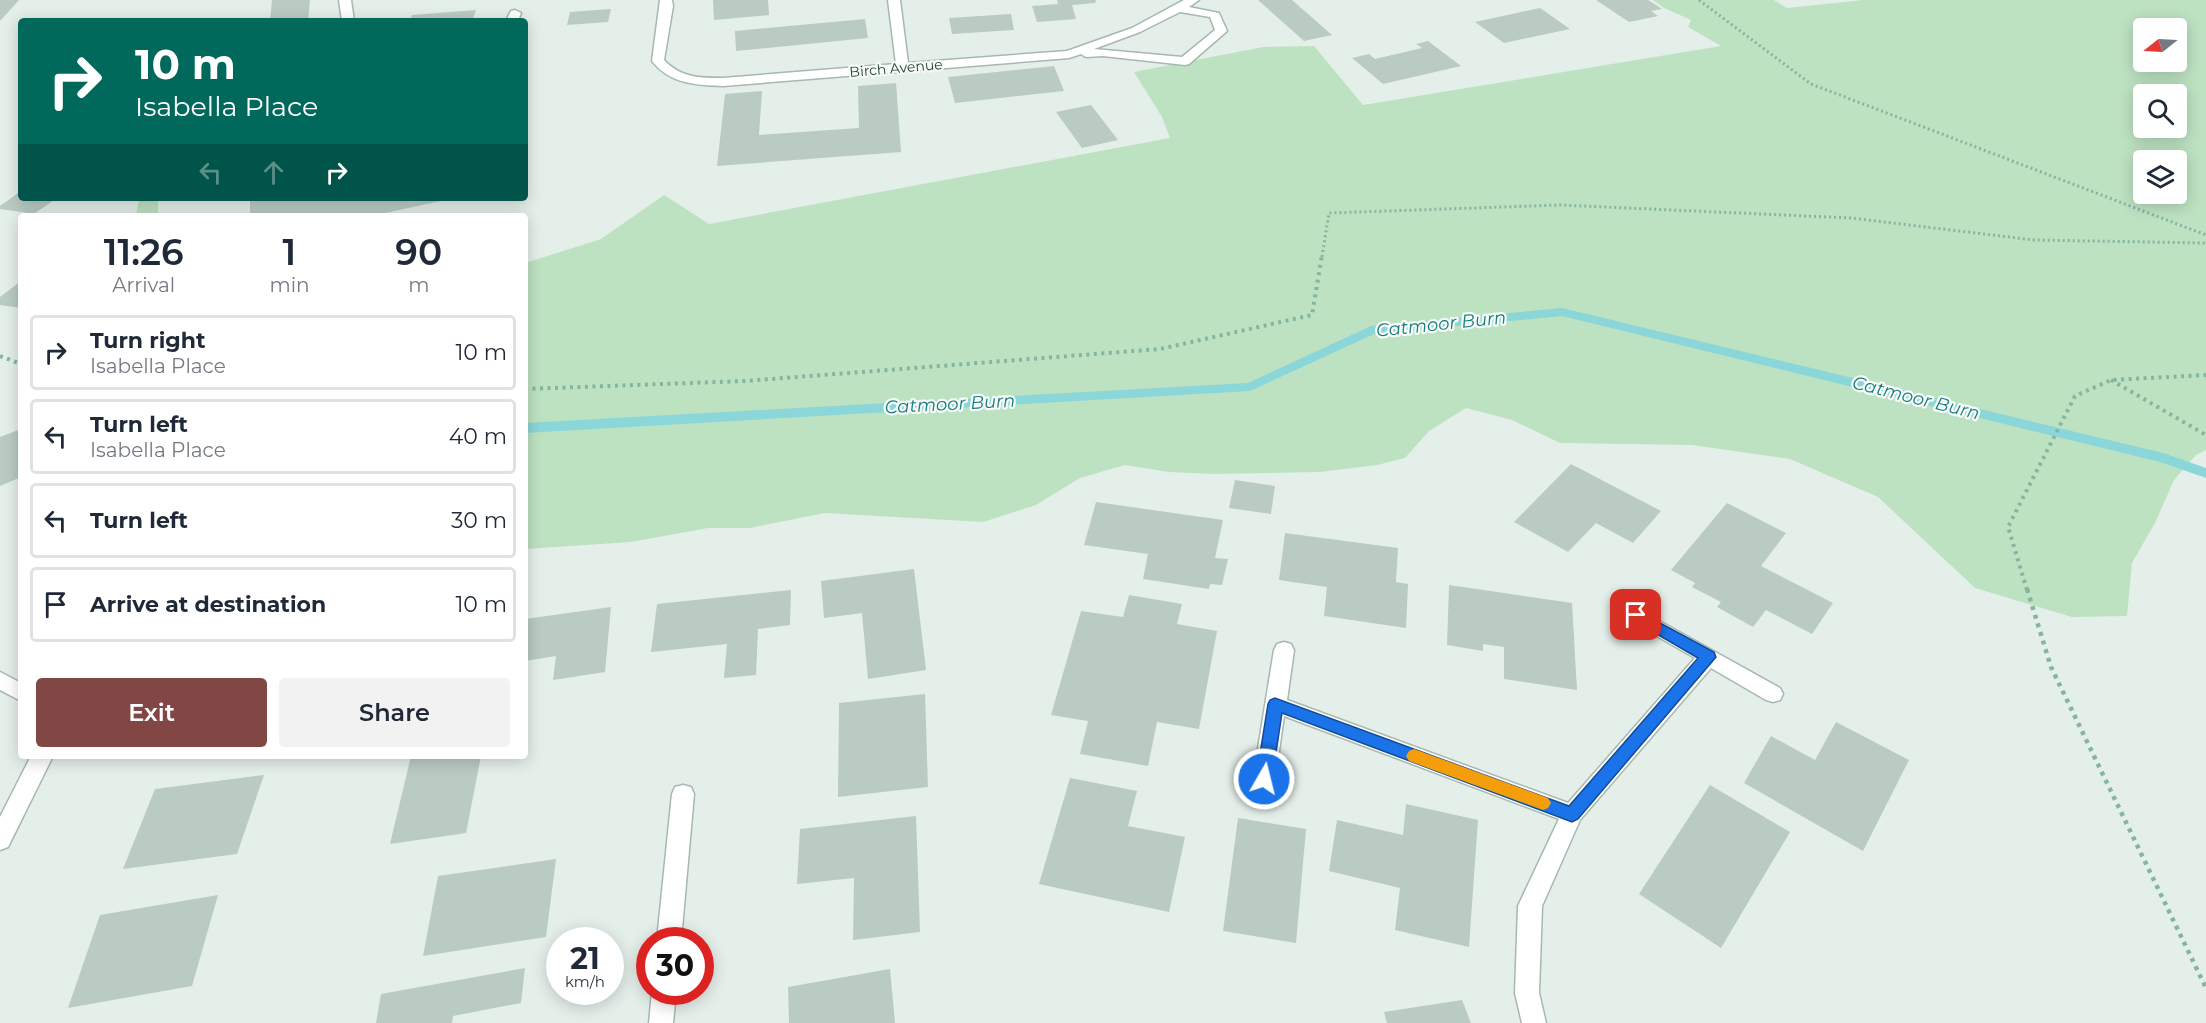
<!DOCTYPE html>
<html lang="en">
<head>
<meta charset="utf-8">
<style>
  :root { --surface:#fff; --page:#f2f2f3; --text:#1f2937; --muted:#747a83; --line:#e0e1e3; --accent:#824645 }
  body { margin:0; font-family:Montserrat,sans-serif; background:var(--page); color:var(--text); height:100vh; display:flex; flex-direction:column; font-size:22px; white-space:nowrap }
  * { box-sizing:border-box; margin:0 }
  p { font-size:20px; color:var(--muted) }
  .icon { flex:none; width:33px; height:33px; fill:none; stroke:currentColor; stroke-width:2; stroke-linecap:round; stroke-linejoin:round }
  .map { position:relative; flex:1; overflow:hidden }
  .sheet { position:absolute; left:18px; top:213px; width:510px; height:546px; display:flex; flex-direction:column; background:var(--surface); border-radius:6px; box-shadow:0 3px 15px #0003 }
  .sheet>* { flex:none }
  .top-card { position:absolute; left:18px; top:18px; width:510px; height:183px; border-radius:6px; box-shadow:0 3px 15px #0003; background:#00695c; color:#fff; overflow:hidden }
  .needle { width:39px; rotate:252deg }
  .fabs { position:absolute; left:2133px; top:18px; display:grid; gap:12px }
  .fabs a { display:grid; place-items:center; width:54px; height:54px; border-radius:6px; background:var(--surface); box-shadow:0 3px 15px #0003; font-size:30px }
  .speed { position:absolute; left:546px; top:927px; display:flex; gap:12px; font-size:30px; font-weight:700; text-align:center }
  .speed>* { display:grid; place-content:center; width:78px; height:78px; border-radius:50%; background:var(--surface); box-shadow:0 3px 15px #0003; line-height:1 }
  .speed small { font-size:15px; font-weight:400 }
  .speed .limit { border:9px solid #d22; background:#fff; color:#111 }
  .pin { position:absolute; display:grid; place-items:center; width:51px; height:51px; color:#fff; margin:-26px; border-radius:12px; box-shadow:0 3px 9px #0006 }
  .me { position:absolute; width:66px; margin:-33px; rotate:8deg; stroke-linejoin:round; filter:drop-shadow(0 0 4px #0008) }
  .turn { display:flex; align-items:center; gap:21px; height:126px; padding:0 18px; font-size:27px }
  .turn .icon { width:78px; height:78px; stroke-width:2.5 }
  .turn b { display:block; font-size:42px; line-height:51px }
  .lanes { display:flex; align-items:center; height:57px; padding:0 18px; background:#0003; justify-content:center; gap:30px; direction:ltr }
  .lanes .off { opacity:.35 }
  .eta { display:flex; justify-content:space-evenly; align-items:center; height:102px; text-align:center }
  .eta b { font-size:36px; font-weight:600; line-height:42px }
  .button { display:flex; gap:12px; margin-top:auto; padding:12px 18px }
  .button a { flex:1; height:69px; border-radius:6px; background:var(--accent); color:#fff; font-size:24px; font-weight:600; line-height:69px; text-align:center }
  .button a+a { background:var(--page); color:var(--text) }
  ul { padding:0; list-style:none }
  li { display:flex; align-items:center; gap:18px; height:75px; margin:0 12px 9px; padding:0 6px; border:3px solid var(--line); border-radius:6px }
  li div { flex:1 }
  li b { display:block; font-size:22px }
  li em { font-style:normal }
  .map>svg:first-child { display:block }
  .green { fill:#bde2c2; fill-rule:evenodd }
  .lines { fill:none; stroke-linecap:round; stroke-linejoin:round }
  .stream { fill:#8ad6d8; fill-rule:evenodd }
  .building { fill:#bacbc2 }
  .minor-casing { stroke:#a7b8b0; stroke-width:3 }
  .path-far2 { stroke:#84b59f; stroke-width:3; stroke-dasharray:2 3; stroke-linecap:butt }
  .path-far1 { stroke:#84b59f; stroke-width:4; stroke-dasharray:3 4.5; stroke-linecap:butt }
  .path { stroke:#84b59f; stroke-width:4.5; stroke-dasharray:4 5; stroke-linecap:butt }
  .minor { fill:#fff; fill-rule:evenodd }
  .route { fill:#1a73e8; stroke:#114b97; stroke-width:1.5 }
  .slow { fill:#f59e0b }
  .labels { text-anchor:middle; stroke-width:4.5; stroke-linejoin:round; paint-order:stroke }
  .far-street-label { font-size:14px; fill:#224336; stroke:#f7fbf8 }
  .water-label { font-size:18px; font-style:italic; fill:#177b7f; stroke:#f7fbf8 }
</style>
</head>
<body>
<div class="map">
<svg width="2206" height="1023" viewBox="0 0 2206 1023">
  <rect width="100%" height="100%" fill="#e5efea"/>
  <g class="green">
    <path d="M1653 0H1774L1787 8 1863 0H2206V450L2196 455 2174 480 2155 523 2132 563 2127 616 2072 617 1975 588 1878 497 1790 459 1692 445 1560 443 1512 420 1466 408 1429 431 1405 458 1377 465 1320 472 1213 474 1169 472 1125 465 1080 478 1036 505 983 522 825 513 750 528H708L631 542 525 549V263L601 239 664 195 709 224 1170 138 1162 117 1134 72 1263 47 1314 46 1363 105 1721 46 1688 27 1691 20 1664 8ZM2144 28H2176V62H2144ZM2144 94H2176V128H2144ZM2144 160H2176V194H2144Z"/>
    <polygon points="139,198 158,198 158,216 136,216"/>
  </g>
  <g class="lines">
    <polygon class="stream" points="1562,308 2163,453 2206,468 2206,478 2160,462 1562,316 1374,334 1250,391 525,433 525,423 1248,383 1371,326"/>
  </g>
  <g class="building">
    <polygon points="0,0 19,0 0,21"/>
    <polygon points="272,0 310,0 308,21 270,21"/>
    <polygon points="713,0 768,0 769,15 714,20"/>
    <polygon points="1057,0 1096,0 1095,3 1072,5 1076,19 1037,22 1032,6 1058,4"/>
    <polygon points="1258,0 1292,0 1332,35 1304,41"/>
    <polygon points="1596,0 1648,0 1662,9 1651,11 1658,16 1629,22"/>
    <polygon points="1540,8 1570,29 1504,43 1475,22"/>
    <polygon points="611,9 608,22 567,25 570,12"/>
    <polygon points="476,10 472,21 410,21 412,15"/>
    <polygon points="1011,14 1014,30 952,34 949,18"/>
    <polygon points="865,19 868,38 736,51 735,31"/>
    <polygon points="1428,41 1461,66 1383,84 1352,58 1369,54 1375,59 1422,48 1416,44"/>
    <polygon points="1054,66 1064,91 955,103 948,77"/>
    <polygon points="896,83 901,152 717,166 725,94 762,91 759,135 859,128 858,86"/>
    <polygon points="1091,105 1118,140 1082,148 1056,112"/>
    <polygon points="21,191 21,198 57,198 34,214 0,209 0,206"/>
    <polygon points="250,198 450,198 450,199 371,216 250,216"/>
    <polygon points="21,281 21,308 0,305 0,297"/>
    <polygon points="21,429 21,477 0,486 0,437"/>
    <polygon points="1571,464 1661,511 1633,543 1596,523 1568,552 1514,522"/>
    <polygon points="1235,480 1275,486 1271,514 1229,508"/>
    <polygon points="1096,502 1223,520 1215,558 1228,559 1222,585 1210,584 1209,589 1143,579 1148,554 1084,545"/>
    <polygon points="1727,503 1786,533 1761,566 1833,603 1812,634 1766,610 1753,627 1717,607 1721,602 1692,587 1695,583 1671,570"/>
    <polygon points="1285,533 1398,548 1396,582 1408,584 1406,628 1324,616 1327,587 1279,580"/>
    <polygon points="914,569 926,670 868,679 862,613 824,618 821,581"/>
    <polygon points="1449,585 1572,603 1577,690 1504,679 1504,647 1483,644 1483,651 1447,645"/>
    <polygon points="791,590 790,625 758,629 756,675 724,678 727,644 651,652 657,604"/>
    <polygon points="1129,595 1182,604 1177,624 1217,631 1199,729 1157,722 1148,766 1080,754 1088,721 1051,715 1081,611 1123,617"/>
    <polygon points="611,607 605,672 553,680 556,656 525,661 525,619"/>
    <polygon points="925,694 928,787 838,797 839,703"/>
    <polygon points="1836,722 1909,760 1863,851 1744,783 1771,736 1815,760"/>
    <polygon points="411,756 481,756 466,833 390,844"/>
    <polygon points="264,775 237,854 123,869 155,789"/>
    <polygon points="1070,778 1137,791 1128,826 1185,837 1169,912 1039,884"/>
    <polygon points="1710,785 1790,832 1721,948 1639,894"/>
    <polygon points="1406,804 1478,820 1469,947 1395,930 1400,888 1329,871 1337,820 1403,835"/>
    <polygon points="916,816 920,932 853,940 854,878 797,884 800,829"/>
    <polygon points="1238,818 1306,829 1296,943 1223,931"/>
    <polygon points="556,859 546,937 423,956 438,876"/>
    <polygon points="218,895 192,986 68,1008 100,915"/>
    <polygon points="525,968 521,1003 453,1016 452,1023 376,1023 381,994"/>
    <polygon points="890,969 895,1023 789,1023 788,987"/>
    <polygon points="1462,1000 1471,1023 1387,1023 1384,1012"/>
  </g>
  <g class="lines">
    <g class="minor-casing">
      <g id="minor">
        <polygon points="339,0 351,0 354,21 342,21"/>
        <path d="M660 0H672L673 6 664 60C681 78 700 78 723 78L896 64 888 0H900L908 63 1067 51 1132 28 1184 0H1199L1189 7 1219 13 1227 31 1189 64 1185 65 1103 56 1086 57 1081 54 1069 58 723 86C696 85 670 84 652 61ZM1180 12 1210 17 1215 30 1182 57 1094 49 1140 32Z"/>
        <polygon points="515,10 521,13 518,21 506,21 511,11"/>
        <polygon points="1636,608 1780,688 1783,694 1780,700 1773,702 1766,700 1711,668 1580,820 1542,906 1539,993 1546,1023 1522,1023 1515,993 1518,906 1559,819 1284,716 1275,779 1272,786 1264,788 1256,786 1253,779 1274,650 1277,644 1284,642 1291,644 1294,650 1287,700 1568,803 1695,658 1629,620 1626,615 1629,610"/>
        <polygon points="0,672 21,683 21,701 0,690"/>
        <polygon points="31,756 53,756 8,847 0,850 0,817"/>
        <polygon points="683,785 691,787 694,794 681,940 657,940 672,794 675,787"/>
        <polygon points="652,992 676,992 673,1023 649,1023"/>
      </g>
    </g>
    <g class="path-far2">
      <polyline points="1699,0 1811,84 2206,235"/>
      <polyline points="1322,257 1329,213 1560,205 1851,218 2034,240 2206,243"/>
    </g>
    <g class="path-far1">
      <polyline points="0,356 21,364"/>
      <polyline points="2111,380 2206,435"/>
      <polyline points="525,389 745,381 1160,349 1312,315 1322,255"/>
      <polyline points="2027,590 2008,527 2075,396 2111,380 2206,375"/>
    </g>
    <polyline class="path" points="2027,589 2051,667 2206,988"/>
    <use href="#minor" class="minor"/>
  </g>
  <polygon class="route" points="1636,610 1714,652 1716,657 1578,819 1572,822 1282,713 1272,779 1270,784 1264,786 1258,784 1256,779 1268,704 1270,700 1275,698 1569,806 1698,658 1631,619 1629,615 1631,611"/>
  <polygon class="slow" points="1414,749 1548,798 1551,803 1548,808 1543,810 1409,761 1406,756 1409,751"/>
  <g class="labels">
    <g class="far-street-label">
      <text transform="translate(896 68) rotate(-5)" y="5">Birch Avenue</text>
    </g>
    <g class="water-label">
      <text transform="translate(1441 324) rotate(-6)" y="6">Catmoor Burn</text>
      <text transform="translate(1916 398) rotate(14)" y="6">Catmoor Burn</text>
      <text transform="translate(950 404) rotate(-3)" y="6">Catmoor Burn</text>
    </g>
  </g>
</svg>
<div class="fabs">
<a><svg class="needle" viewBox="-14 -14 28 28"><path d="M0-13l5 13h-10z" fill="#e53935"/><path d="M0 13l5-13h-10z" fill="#747a83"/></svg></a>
<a><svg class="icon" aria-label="search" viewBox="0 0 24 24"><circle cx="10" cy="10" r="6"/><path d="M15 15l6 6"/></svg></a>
<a><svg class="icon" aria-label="layers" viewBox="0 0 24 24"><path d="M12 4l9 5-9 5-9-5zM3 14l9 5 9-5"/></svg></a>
</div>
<div class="speed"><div>21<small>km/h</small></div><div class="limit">30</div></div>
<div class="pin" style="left:1636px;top:615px;background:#d93025"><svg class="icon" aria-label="arrive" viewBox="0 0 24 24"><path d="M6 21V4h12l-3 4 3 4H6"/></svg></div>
<svg class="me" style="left:1264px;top:779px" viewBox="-20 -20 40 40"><circle r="17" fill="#1a73e8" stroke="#fff" stroke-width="3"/><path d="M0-11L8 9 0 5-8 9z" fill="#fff"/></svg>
<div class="top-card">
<div class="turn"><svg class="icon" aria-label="right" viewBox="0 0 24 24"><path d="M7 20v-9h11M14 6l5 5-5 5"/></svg><div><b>10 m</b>Isabella Place</div></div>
<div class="lanes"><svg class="icon off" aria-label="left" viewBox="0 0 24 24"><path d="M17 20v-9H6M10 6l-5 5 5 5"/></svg><svg class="icon off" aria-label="ahead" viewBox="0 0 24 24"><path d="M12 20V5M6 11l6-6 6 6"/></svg><svg class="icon" aria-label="right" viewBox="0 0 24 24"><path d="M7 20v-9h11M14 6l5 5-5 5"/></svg></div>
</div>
<section class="sheet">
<div class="eta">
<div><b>11:26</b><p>Arrival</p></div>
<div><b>1</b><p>min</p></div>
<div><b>90</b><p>m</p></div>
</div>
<ul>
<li><svg class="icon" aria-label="right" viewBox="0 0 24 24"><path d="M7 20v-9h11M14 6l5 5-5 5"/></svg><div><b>Turn right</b><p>Isabella Place</p></div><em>10 m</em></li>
<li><svg class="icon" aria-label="left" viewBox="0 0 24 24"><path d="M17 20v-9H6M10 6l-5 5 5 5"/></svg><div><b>Turn left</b><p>Isabella Place</p></div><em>40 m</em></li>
<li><svg class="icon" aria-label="left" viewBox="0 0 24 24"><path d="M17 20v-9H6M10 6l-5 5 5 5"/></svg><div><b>Turn left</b></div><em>30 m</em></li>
<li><svg class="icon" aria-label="arrive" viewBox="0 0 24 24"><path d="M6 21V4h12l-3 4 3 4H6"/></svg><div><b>Arrive at destination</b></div><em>10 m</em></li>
</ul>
<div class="button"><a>Exit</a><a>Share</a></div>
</section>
</div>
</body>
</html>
